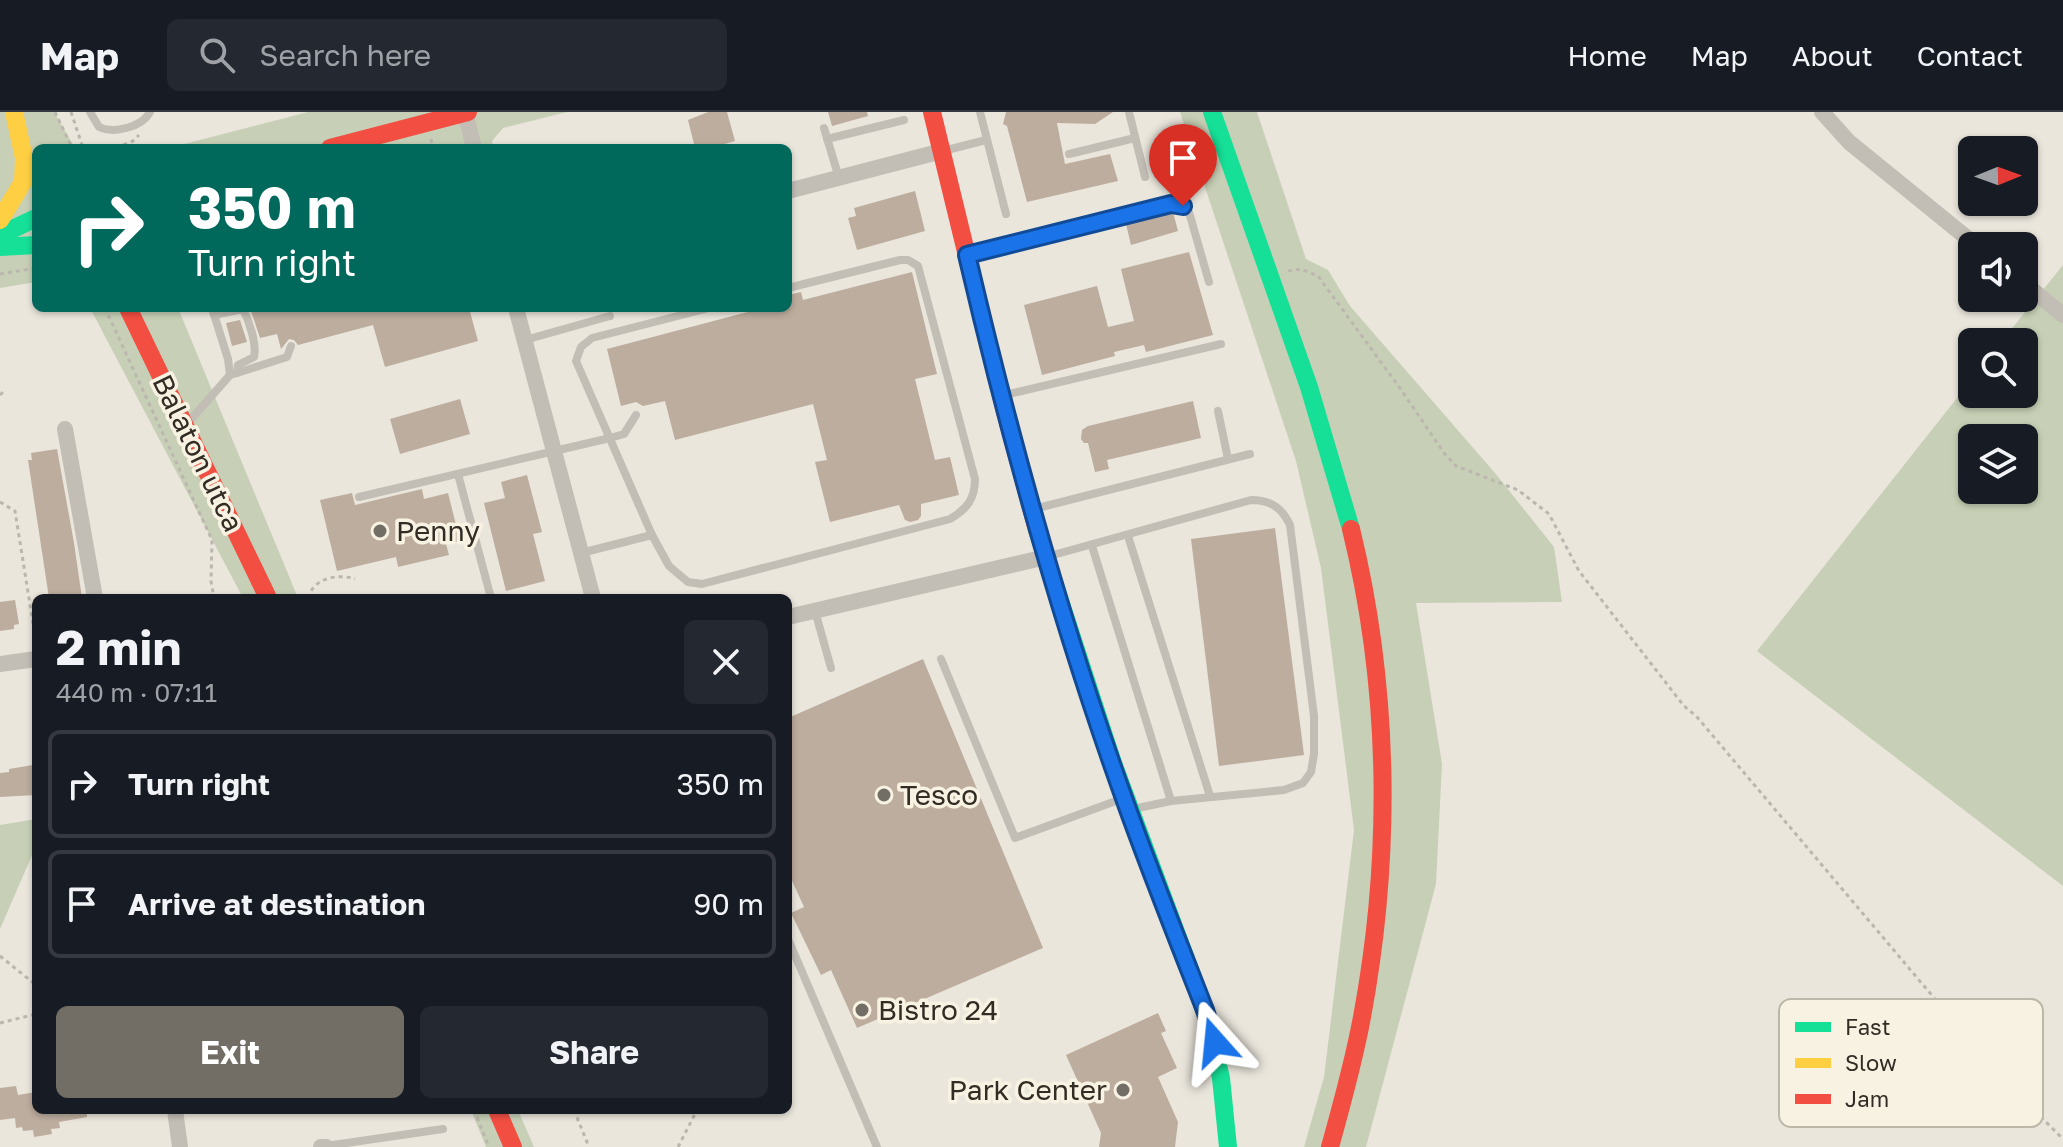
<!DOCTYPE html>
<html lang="en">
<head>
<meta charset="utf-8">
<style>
  :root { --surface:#171b24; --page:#242831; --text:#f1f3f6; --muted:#9ea1a6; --line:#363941; --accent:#726d65 }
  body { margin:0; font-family:"Golos Text",sans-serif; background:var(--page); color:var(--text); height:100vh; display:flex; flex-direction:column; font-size:30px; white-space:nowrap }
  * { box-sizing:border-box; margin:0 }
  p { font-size:26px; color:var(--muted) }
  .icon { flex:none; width:44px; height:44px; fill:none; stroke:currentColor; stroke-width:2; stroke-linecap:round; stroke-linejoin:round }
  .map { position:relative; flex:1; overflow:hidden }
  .details { position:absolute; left:32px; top:482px; width:760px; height:520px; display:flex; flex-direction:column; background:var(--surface); border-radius:12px; box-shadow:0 2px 6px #0004 }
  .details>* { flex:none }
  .hud { position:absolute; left:32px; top:32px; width:760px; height:168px; border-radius:12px; box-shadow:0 2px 6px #0004; background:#00695c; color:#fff; overflow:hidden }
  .needle { width:52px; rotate:89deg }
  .buttons { position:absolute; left:1958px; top:24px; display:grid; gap:16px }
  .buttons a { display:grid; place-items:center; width:80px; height:80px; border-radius:12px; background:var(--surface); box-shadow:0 2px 6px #0004; font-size:40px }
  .pin { position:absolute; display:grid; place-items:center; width:68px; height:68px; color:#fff; margin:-82px -34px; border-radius:50% 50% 50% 0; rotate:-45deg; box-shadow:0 0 8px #0007 }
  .pin .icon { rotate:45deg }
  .me { position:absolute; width:88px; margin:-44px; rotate:342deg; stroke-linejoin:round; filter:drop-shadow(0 0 6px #0008) }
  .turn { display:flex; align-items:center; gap:28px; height:168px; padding:0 24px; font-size:36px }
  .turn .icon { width:104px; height:104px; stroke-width:2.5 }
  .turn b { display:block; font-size:56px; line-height:68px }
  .round { display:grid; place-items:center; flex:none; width:84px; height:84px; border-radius:12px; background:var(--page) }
  .head { display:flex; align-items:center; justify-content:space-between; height:136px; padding:0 24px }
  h1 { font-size:48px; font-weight:700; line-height:60px }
  .cta { display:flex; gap:16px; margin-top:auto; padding:16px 24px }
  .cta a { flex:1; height:92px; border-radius:12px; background:var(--accent); color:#fff; font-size:32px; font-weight:700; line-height:92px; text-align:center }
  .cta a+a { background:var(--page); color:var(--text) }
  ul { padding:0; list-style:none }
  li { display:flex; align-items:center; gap:24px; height:108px; margin:0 16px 12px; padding:0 8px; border:4px solid var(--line); border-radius:12px }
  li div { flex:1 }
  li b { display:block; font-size:30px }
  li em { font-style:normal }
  header { display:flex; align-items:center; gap:48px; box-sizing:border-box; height:112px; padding:0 40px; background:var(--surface); border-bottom:2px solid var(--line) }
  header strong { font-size:38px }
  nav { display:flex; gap:44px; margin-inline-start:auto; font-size:28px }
  .search { width:560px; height:72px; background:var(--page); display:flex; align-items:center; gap:20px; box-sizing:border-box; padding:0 28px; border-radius:12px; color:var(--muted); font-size:30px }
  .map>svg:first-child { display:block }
  .green { fill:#c7d0b6; fill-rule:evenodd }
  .building { fill:#bdad9e }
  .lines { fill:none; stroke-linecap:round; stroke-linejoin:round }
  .path { stroke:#bbb6ae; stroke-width:3; stroke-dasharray:4 4; stroke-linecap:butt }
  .lane { stroke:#c2beb6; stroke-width:8 }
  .street { stroke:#c2beb6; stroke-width:16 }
  .fast { stroke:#16e098; stroke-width:18 }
  .slow { stroke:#ffcf43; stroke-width:18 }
  .jam { stroke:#f24e42; stroke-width:18 }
  .route-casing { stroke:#114b97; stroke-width:20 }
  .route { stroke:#1a73e8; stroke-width:14 }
  .poi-dot { fill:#726d65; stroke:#f8f2e2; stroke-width:3 }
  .labels { text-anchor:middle; stroke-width:7; stroke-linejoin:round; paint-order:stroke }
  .street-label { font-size:28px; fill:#322c25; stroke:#f8f2e2 }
  .poi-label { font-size:28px; fill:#322c25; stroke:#f8f2e2; text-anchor:start }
  .key { fill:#f8f2e2; stroke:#bdb7a9; stroke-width:2 }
  .key-label { font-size:22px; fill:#322c25 }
</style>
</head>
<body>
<header>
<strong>Map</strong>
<div class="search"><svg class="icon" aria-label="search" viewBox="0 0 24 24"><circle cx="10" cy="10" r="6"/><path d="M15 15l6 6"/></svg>Search here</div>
<nav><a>Home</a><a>Map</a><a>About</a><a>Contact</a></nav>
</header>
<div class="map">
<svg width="2063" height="1035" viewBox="0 0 2063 1035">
  <rect width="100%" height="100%" fill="#eae6dc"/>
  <g class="green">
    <polygon points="0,0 54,0 75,36 36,36 36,170 0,176"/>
    <polygon points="308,0 567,0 503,16 492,29 493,36 169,36"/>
    <polygon points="1180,0 1257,0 1306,147 1328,158 1350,194 1495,361 1554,435 1562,490 1416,491 1442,652 1436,772 1366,1035 1304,1035 1324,965 1354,718 1321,456 1296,349"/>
    <path d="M2063 153V774L1757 539 1972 267V282H2024V230H2001ZM1972 326H2024V378H1972Z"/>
    <polygon points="90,196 178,196 298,486 243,486"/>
    <polygon points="36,707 36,734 0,817 0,713"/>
    <polygon points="471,998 518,998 534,1035 486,1035"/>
  </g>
  <g class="building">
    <polygon points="708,0 727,0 735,29 711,36 695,36 688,8"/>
    <polygon points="828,0 867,0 868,4 832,14"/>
    <polygon points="1006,0 1113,0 1095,12 1057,11 1065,52 1110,42 1118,69 1027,90 1007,14 1003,12"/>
    <polygon points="915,79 925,119 857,138 848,106 856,104 854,96"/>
    <polygon points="1173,100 1178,119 1131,133 1126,112"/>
    <polygon points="1189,140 1213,223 1146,240 1144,233 1114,240 1115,244 1042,263 1024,193 1097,174 1108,215 1134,209 1121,157"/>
    <polygon points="912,160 937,262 915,267 935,348 950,345 959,383 921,392 921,404 918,408 910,410 905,408 899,393 830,410 815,350 827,348 813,292 675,328 665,289 643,294 636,290 621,294 607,237 763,196 788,196 788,183 801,180 803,188"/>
    <polygon points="250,196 469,196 478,229 385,255 373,213 298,233 294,228 289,227 281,237 277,222 260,226"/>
    <polygon points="240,208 247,230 232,234 226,211"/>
    <polygon points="460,287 470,322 400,342 390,307"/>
    <polygon points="1193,289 1201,326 1107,348 1109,357 1095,360 1088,331 1084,331 1081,327 1082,318 1088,314"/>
    <polygon points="57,337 74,431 82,486 49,486 28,348 32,348 31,341"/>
    <polygon points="527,363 542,420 533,422 545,469 506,479 484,391 505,386 501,370"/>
    <polygon points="422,377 424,387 448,381 460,429 446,432 449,443 398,455 396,445 337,459 320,388 352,381 355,393"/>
    <polygon points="1275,416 1304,643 1219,654 1191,427"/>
    <polygon points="15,488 19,512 14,513 14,517 0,519 0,490"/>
    <polygon points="923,547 1043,836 857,916 831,858 821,863 791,801 804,795 788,760 788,606"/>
    <polygon points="33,653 36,656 36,683 0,685 0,661 9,660 9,657"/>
    <polygon points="1158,901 1166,919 1161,921 1177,956 1158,965 1178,1010 1175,1035 1099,1035 1101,1021 1066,943"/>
    <polygon points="16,974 18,983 36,980 36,998 87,998 87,1005 59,1010 60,1016 51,1017 52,1022 34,1025 33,1018 23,1019 22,1015 16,1016 15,1006 0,1008 0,976"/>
  </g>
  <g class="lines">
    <g class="path">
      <polyline points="55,0 72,36"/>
      <polyline points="71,0 83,36"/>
      <polyline points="431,27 433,36"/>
      <polyline points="116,36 133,29 139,23"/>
      <polyline points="1288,159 1301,157 1318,164 1402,279 1444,341 1456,354 1518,378 1549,402 1579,459 1684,594 1697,605 2000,964 2063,1027"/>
      <polyline points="0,162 36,156"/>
      <polyline points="105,196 212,428 211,469 214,486"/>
      <polyline points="0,283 5,278"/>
      <polyline points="0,390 15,399 36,530"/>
      <path d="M314 486 311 479C319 465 340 462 355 467"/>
      <polyline points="0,844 36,873"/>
      <polyline points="0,911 36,902"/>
      <polyline points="474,998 489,1035"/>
      <polyline points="574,998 589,1035"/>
      <polyline points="678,1035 697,998"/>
    </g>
    <g class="lane">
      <path d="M90 0 99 15C114 22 142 15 150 0"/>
      <polyline points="980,0 1006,102"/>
      <polyline points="1129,0 1145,65"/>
      <polyline points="824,16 839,66"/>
      <polyline points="827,27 904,8"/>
      <polyline points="943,39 986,28"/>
      <polyline points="1069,42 1135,26"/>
      <polyline points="968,143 1178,92 1189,100 1209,170"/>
      <path d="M709 196 592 226 581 235 576 249 652 423 669 454 688 470 702 472 950 407C967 397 975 387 975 367L918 154 908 148H900L788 176"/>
      <path d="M214 203 243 197C249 209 257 232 254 245L238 253 237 261 230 263"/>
      <polyline points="525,228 610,204"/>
      <polyline points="237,261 287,245 291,234"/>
      <polyline points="1005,283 1221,232"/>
      <polyline points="1218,299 1228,347"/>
      <polyline points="186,313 230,263 228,247 212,196"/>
      <polyline points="458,362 491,486"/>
      <polyline points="359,385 610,326 624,322 636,303"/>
      <polyline points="1034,397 1250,342"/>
      <polyline points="1128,424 1210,684"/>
      <polyline points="1092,434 1171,689"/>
      <polyline points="581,441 652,423"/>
      <path d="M1046 445 1251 388C1271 388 1282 396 1290 413L1314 604V642L1311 660 1303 671 1284 678 1171 689 1133 697"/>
      <polyline points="815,499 831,556"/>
      <polyline points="941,547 1015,726 1124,686"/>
      <polyline points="788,827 877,1035"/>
      <polyline points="326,1034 443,1017"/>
    </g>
    <g class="street">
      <polyline points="465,0 474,36"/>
      <polyline points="1822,0 1849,30 1977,134"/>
      <polyline points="788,79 942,39"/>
      <polyline points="2024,171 2063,203"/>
      <polyline points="516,196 593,486"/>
      <polyline points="65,317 95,486"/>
      <polyline points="788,505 1046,445"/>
      <polyline points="0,552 36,547"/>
      <polyline points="175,998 180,1035"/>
      <polyline points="321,1035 326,1035"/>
    </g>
    <g class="fast">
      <polyline points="1212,0 1309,275 1351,417"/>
      <polyline points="0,123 36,106"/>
      <polyline points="0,135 36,133"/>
      <polyline points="1037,418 1113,651 1205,898 1221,966 1228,1035"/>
    </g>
    <polyline class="slow" points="0,108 23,70 24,46 14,0"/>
    <g class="jam">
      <polyline points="932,0 1005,300 1037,418"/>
      <polyline points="330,36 468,0"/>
      <polyline points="128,196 268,486"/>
      <polyline points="497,998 513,1035"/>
      <path d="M1330 1035C1342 992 1354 949 1362 905 1392 744 1390 576 1351 417"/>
    </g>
  </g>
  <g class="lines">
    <g class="route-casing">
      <path id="route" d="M1183 94 1171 92 967 143C1010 327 1061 511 1125 689 1150 759 1178 829 1205 898L1215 930"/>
    </g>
    <use href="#route" class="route"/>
  </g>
  <g class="poi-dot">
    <circle cx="380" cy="419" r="8"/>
    <circle cx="884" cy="683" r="8"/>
    <circle cx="862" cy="898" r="8"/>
    <circle cx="1123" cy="978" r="8"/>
  </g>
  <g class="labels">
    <g class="street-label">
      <text transform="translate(198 341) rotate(64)" y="10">Balaton utca</text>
    </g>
    <g class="poi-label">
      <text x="396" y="429">Penny</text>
      <text x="900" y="693">Tesco</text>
      <text x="878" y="908">Bistro 24</text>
      <text x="1107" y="988" text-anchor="end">Park Center</text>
    </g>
  </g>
  <rect x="1779" y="887" width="264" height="128" rx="12" class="key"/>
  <rect x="1795" y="910" width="36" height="10" fill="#16e098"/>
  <rect x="1795" y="946" width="36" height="10" fill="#ffcf43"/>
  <rect x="1795" y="982" width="36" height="10" fill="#f24e42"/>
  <g class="key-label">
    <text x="1845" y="923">Fast</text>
    <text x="1845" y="959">Slow</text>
    <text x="1845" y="995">Jam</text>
  </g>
</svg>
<div class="buttons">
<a><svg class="needle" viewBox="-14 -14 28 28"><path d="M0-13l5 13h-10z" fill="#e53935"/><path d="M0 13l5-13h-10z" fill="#9ea1a6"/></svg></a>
<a><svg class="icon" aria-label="sound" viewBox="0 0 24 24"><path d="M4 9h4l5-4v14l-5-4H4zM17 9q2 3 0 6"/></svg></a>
<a><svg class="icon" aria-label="search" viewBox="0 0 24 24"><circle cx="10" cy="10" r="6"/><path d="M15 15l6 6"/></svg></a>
<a><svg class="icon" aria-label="layers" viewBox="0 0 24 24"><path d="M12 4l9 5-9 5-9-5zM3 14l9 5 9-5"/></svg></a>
</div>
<div class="pin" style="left:1183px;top:94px;background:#d93025"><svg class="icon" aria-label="arrive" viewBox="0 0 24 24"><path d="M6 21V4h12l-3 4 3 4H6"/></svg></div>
<svg class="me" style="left:1215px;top:930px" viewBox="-20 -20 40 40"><path d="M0-17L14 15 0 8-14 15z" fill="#1a73e8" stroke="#fff" stroke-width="4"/></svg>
<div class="hud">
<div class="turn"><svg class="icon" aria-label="right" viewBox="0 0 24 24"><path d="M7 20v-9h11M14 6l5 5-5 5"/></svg><div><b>350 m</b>Turn right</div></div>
</div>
<section class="details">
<div class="head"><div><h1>2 min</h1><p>440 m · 07:11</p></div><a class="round"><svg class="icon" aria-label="close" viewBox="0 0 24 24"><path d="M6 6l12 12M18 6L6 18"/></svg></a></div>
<ul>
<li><svg class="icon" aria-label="right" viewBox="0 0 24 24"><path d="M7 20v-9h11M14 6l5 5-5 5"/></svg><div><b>Turn right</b></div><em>350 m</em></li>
<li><svg class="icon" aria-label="arrive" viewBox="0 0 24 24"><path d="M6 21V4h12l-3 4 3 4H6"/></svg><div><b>Arrive at destination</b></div><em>90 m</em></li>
</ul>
<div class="cta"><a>Exit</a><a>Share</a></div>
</section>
</div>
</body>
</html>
